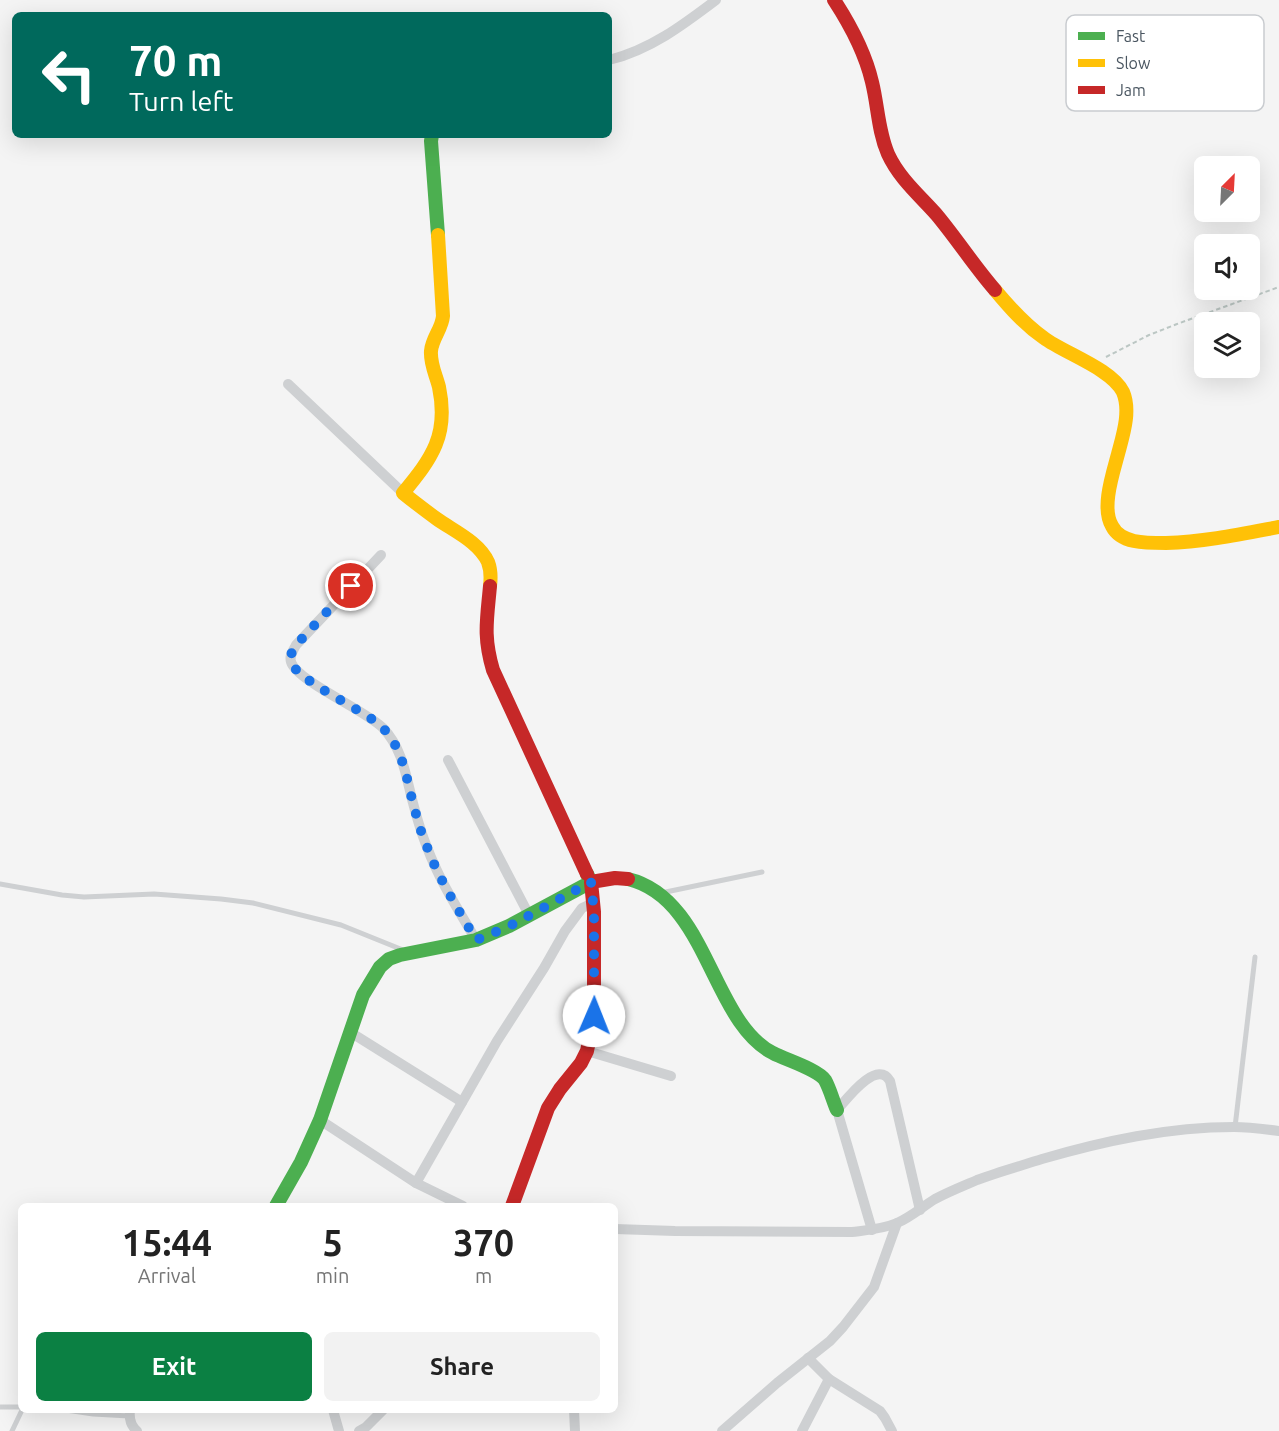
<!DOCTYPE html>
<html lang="en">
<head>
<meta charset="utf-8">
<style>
  :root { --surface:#fff; --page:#f2f2f2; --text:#222; --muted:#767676; --accent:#0b8043 }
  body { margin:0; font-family:Ubuntu,sans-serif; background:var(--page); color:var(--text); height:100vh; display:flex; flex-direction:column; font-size:22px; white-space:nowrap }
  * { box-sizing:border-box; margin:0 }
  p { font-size:20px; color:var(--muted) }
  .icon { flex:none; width:33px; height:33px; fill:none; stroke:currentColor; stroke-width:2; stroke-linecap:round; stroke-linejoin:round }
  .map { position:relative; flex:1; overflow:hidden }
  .drawer { position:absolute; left:18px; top:1203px; width:600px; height:210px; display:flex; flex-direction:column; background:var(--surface); border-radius:9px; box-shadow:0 6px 24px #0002 }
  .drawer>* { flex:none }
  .top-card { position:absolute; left:12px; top:12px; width:600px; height:126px; border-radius:9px; box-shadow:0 6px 24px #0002; background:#00695c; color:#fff; overflow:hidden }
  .needle { width:39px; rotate:24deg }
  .buttons { position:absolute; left:1194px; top:156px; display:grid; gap:12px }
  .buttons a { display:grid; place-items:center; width:66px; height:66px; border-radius:9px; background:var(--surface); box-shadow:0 6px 24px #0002; font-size:30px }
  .pin { position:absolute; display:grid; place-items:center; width:51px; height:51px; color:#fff; margin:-26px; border:3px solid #fff; border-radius:50%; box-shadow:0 2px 6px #0007 }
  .me { position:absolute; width:66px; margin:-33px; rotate:1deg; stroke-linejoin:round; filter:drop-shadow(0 0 4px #0008) }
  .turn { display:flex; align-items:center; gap:21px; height:126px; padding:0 18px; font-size:27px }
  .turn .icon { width:78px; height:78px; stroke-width:2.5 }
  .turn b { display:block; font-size:42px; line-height:51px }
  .eta { display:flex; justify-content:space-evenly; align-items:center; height:102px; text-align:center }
  .eta b { font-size:36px; font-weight:700; line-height:42px }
  .action { display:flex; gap:12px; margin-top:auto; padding:12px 18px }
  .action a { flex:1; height:69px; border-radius:9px; background:var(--accent); color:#fff; font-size:24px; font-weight:700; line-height:69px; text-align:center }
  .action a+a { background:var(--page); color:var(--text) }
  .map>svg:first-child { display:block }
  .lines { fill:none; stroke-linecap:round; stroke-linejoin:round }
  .path { stroke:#bcc7c4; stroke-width:2; stroke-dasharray:4.5 3; stroke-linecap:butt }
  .lane { stroke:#ced0d2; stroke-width:5 }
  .street { stroke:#ced0d2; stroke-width:10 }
  .fast { stroke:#4caf50; stroke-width:14 }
  .slow { stroke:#ffc107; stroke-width:14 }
  .jam { stroke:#c62828; stroke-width:14 }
  .route { stroke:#1a73e8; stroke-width:10; stroke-dasharray:0 18 }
  .key { fill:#fff; stroke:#c9ccd0; stroke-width:1.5 }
  .key-label { font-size:16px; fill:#4a5661 }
</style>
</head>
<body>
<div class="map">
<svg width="1279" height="1431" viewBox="0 0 1279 1431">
  <rect width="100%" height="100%" fill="#f4f4f4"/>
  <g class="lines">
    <polyline class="path" points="1106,357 1149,335 1177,324 1279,287"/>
    <g class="lane">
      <polyline points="0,884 62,895 84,897 154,894 221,899 253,903 341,925 403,950"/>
      <polyline points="661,893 762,872"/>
      <polyline points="1235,1127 1255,957"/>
      <polyline points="0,1407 21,1407"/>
      <polyline points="66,1410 93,1414 129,1416"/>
      <polyline points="12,1431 22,1410"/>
    </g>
    <g class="street">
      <path d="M609 60C650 50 683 25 716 0"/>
      <polyline points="288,384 403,493"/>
      <path d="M381 555 296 645C293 651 289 655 291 662 297 681 365 710 383 728 403 749 406 777 413 803 417 818 421 833 427 847 439 880 458 909 476 940"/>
      <polyline points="448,760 529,915"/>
      <polyline points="350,1032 462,1102"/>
      <polyline points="587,1051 671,1076"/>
      <polyline points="320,1120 416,1183 497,1041 544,968 565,931 582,908 593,903"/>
      <polyline points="416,1183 463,1206"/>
      <path d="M615 1229 675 1231 852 1232C868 1230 883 1229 897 1223 911 1217 922 1207 935 1199 948 1192 963 1186 977 1180 998 1172 1020 1166 1042 1159 1104 1141 1168 1127 1234 1127 1249 1127 1264 1129 1279 1131"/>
      <path d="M872 1230 837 1110C846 1100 877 1058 890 1081L920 1210"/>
      <polyline points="829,1379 880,1411 885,1418 892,1431"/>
      <path d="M130 1410C129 1418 131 1426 137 1431"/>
      <polyline points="333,1410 339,1431"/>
      <polyline points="574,1410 575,1431"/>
      <polyline points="359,1431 366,1427 383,1410"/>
      <polyline points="722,1431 777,1383 830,1341 843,1327 874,1287 897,1223"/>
      <polyline points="802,1431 829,1379 808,1358"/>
    </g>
    <g class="fast">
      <polyline points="432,135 431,141 438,235"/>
      <path d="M628 879C691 894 707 975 740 1022 749 1035 759 1046 773 1053 786 1060 817 1069 825 1080 830 1089 833 1101 837 1110"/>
      <polyline points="276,1206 301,1162 320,1120 363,995 380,967 389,959 400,955 476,940 509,926 591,882 587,874"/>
    </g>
    <g class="slow">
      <path d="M438 235 443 316C442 329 432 338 431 351 430 364 436 375 439 387 449 435 432 458 403 493 414 502 426 511 437 519 454 531 479 542 488 562 491 570 491 578 490 586"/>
      <path d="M995 290C1010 308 1025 325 1044 338 1064 353 1112 369 1123 392 1131 411 1123 435 1118 454 1113 473 1101 508 1112 526 1116 534 1125 539 1134 541 1144 543 1155 543 1166 543 1204 542 1242 534 1279 527"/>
    </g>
    <g class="jam">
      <path d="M834 0C851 26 865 52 872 82 878 106 878 131 888 154 899 178 919 195 936 214 957 239 974 266 995 290"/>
      <path d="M490 586C487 620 483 636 493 670L587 874"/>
      <polyline points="512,1206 548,1108 560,1089 581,1063 587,1051 594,1016 594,912 591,882 615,878 628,879"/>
    </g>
  </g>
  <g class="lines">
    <path class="route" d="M351 586 296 645C293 651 289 655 291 662 297 681 365 710 383 728 403 749 406 777 413 803 417 818 421 833 427 847 439 879 458 909 476 940L508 927 591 882 594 912V1016"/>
  </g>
  <rect x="1066" y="15" width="198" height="96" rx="9" class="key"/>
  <rect x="1078" y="32" width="27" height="8" fill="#4caf50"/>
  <rect x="1078" y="59" width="27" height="8" fill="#ffc107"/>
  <rect x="1078" y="86" width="27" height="8" fill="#c62828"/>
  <g class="key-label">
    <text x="1116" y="42">Fast</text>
    <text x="1116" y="69">Slow</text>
    <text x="1116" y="96">Jam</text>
  </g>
</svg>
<div class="buttons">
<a><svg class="needle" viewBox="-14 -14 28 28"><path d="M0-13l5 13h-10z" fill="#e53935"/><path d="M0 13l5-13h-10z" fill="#767676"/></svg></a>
<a><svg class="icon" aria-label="sound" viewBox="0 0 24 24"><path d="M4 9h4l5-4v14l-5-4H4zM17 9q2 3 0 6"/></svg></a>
<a><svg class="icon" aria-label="layers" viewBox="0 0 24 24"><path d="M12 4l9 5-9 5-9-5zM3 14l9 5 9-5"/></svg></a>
</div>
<div class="pin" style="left:351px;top:586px;background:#d93025"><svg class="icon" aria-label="arrive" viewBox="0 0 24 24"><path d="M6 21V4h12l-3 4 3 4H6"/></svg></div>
<svg class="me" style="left:594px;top:1016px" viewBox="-20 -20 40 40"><circle r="19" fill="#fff"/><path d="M0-13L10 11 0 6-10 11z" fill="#1a73e8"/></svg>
<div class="top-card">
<div class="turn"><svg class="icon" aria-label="left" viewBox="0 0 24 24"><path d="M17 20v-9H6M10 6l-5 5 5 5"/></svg><div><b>70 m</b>Turn left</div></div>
</div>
<section class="drawer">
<div class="eta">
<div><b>15:44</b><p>Arrival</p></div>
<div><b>5</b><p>min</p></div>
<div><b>370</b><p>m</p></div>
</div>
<div class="action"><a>Exit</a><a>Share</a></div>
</section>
</div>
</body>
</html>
